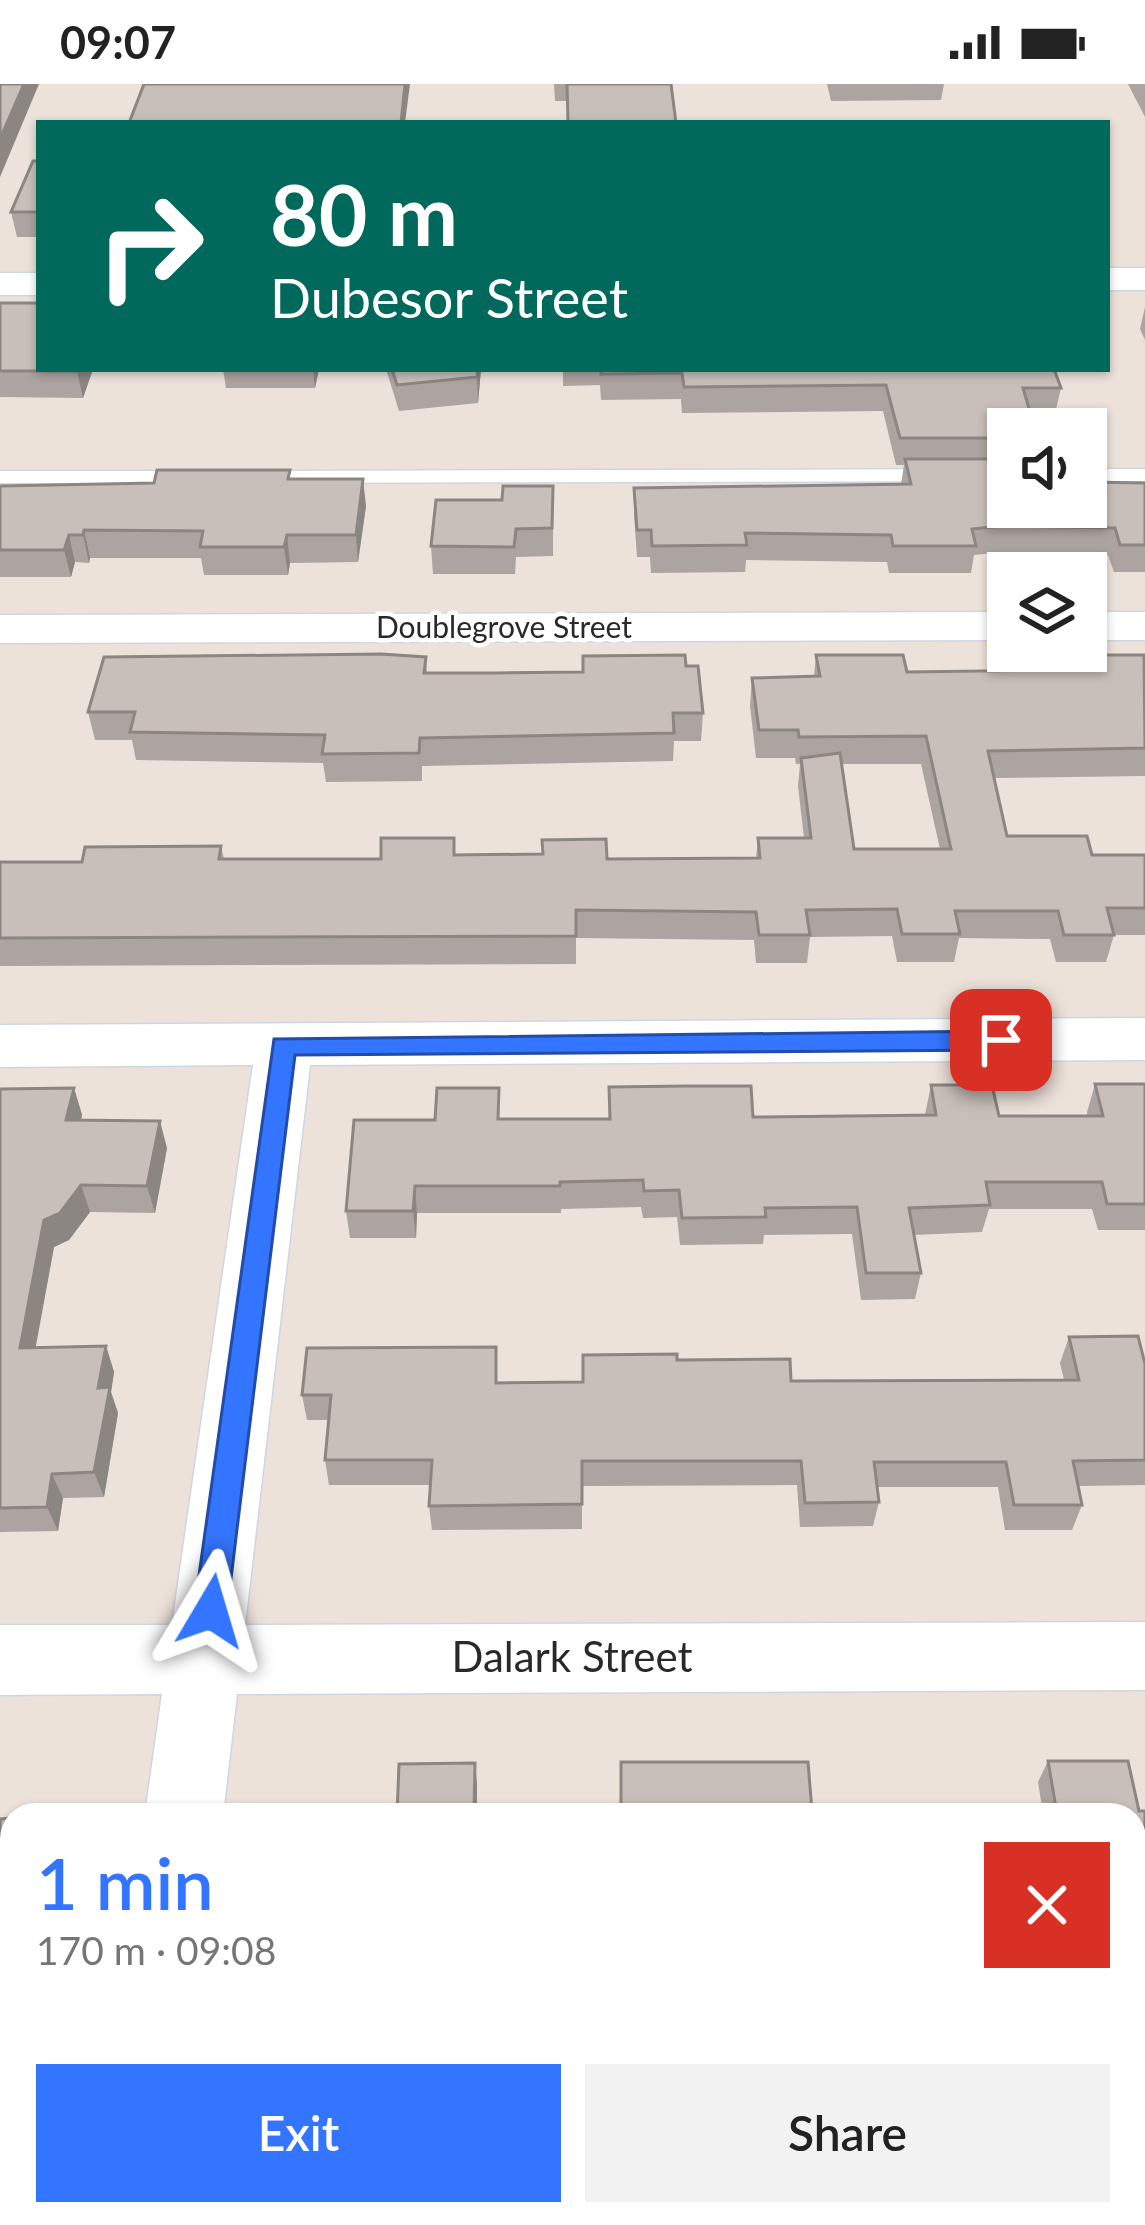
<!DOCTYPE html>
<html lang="en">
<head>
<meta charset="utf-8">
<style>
  :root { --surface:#fff; --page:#f2f2f2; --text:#222; --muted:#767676; --accent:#3475ff }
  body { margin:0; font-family:Lato,sans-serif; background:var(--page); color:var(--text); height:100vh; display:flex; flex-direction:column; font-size:45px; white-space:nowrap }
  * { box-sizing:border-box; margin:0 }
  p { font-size:39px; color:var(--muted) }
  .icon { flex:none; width:66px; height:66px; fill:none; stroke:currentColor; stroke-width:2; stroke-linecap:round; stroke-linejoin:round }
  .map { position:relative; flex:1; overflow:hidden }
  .details { position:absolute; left:0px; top:1719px; width:1146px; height:423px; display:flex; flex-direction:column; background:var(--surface); border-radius:36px 36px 0 0; box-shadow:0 3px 9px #0004 }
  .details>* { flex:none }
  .hud { position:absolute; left:36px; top:36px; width:1074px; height:252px; border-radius:0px; box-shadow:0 3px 9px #0004; background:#00695c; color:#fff; overflow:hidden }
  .buttons { position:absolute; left:987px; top:324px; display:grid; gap:24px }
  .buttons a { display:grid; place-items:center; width:120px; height:120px; border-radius:0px; background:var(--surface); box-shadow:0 3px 9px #0004; font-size:60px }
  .pin { position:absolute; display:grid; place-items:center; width:102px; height:102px; color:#fff; margin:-51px; border-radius:24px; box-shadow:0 6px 18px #0006 }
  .me { position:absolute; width:132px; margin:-66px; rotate:7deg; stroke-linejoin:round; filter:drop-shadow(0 0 9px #0008) }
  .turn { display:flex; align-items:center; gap:42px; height:252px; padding:0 36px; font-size:54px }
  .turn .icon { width:156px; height:156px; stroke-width:2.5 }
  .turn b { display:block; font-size:84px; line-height:102px }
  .round { display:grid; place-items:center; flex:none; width:126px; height:126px; border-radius:0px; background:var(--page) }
  .head { display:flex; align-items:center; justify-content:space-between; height:204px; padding:0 36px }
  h1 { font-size:72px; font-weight:600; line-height:90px; color:var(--accent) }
  .button { display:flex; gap:24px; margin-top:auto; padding:24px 36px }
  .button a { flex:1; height:138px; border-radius:0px; background:var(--accent); color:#fff; font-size:48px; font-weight:600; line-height:138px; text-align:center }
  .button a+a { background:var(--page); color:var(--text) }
  .status { display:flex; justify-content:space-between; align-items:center; height:84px; padding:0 60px; background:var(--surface); direction:ltr }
  .status svg { height:33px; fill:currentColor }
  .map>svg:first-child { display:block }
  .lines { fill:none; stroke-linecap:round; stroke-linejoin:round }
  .lane-casing { stroke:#cfd6e3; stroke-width:3 }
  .street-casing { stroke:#cfd6e3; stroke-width:3 }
  .lane { fill:#fff; fill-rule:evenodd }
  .street { fill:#fff; fill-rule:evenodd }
  .wall { fill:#aca4a0; fill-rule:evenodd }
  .shaded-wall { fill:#8c8682 }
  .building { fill:#c8bfba; stroke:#8c8682; stroke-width:3 }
  .route { fill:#3475ff; stroke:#224ca6; stroke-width:3 }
  .labels { text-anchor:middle; stroke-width:9; stroke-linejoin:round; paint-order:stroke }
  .far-street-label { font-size:30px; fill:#292929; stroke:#fff }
  .near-street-label { font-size:42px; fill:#292929; stroke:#fff }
</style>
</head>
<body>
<div class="status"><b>09:07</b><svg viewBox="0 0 49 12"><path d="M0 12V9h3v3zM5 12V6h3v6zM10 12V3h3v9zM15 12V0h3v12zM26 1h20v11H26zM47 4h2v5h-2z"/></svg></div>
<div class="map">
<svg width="1145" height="2141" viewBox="0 0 1145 2141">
  <rect width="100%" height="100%" fill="#ede2da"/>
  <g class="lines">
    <g class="lane-casing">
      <g id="lane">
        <polygon points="1008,385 1008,397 252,399 242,393 252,387"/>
        <rect x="1086" y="385" width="59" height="12"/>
        <polygon points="0,387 192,387 202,393 192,399 0,399"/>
      </g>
    </g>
    <g class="street-casing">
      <g id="street">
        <rect x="1107" y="184" width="38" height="22"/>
        <rect x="0" y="189" width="39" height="22"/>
        <polygon points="1008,528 1008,556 0,559 0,531"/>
        <rect x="1086" y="528" width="59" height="28"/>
        <polygon points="1145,934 1145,976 310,981 245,1541 1145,1538 1145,1606 237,1610 223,1731 145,1731 162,1610 0,1611 0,1541 172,1541 253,981 0,983 0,941"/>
        <polygon points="88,2130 176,2130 175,2141 87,2141"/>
      </g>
    </g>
    <use href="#lane" class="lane"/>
    <use href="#street" class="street"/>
  </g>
  <g class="wall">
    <polygon points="554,0 671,0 567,17 555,17"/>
    <polygon points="827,0 944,0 941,16 831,17"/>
    <polygon points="1128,0 1145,0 1145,33"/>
    <polygon points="39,77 39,153 17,153 11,128"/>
    <polygon points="0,219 39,285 93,285 83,314 0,313"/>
    <polygon points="1145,223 1145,256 1140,245"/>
    <polygon points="223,285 319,285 315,304 226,304"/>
    <polygon points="386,285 481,285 478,319 399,327"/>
    <polygon points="563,285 1054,285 1061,304 1055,330 1031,330 1008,345 1008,423 1145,399 1145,488 1114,488 1108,471 995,469 974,471 971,489 889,489 887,478 746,476 745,488 651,489 650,473 637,473 634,431 634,404 901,400 904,381 896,381 883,327 682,329 681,315 601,316 600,301 563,302"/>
    <polygon points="291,395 366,422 358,478 290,479 288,491 204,491 201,474 90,474 89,479 75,478 71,493 0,493 0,402"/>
    <polygon points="553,402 553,472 516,473 515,490 433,490 431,462 502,416"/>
    <path d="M816 571 907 588 1056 586 1059 571 1145 573V692L994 694 1007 752 1092 771H1145V851H1114L1106 878H1056L1050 855 959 854 954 878H897L892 852 810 853 807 879H756L754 856 576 854V880L0 882V778H82L221 762 224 775H381L455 771 607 775 756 774 758 754H804L798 702 800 680H796L795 674H756L750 622 752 594 814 592ZM842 680H921L940 765H854Z"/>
    <polygon points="426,573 427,589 583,588 686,582 703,629 701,657 674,657 673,677 422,682 422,697 326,698 323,679 136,676 132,656 95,656 88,628"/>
    <polygon points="1095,1000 1145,1000 1145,1146 1098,1146 1092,1125 989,1125 982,1148 914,1151 921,1189 915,1215 861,1216 852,1150 764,1151 763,1160 680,1161 677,1133 643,1134 641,1123 561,1125 561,1129 417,1129 416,1154 350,1154 346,1127 500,1035 609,1035 609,1003 753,1033 925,1031 931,1001 999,1032 1087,1032 1087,1028"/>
    <polygon points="74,1004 82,1031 81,1036 167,1064 155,1129 90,1128 69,1156 54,1163 35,1263 106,1262 114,1288 111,1308 118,1329 104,1413 63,1414 58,1447 0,1448 0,1005"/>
    <polygon points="1069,1253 1145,1280 1145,1401 1078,1402 1082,1421 1072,1446 1005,1446 998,1403 877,1403 879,1418 873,1442 800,1443 797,1401 582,1402 582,1445 432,1446 429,1422 430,1401 329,1401 325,1376 328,1336 307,1336 302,1311 498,1299 583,1298 677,1276 791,1297 1064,1296 1060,1279"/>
    <polygon points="1048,1677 1139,1727 1145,1727 1145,1900 1134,1900 1134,1731 397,1731 475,1679 477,1728 620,1727 621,1678 812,1727 869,1730 1043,1729 1038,1698"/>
    <polygon points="12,1734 12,1865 0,1865 0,1735"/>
  </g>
  <g class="shaded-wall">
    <polygon points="24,0 39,0 0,93 0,55"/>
    <polygon points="405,0 410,0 405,39 401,39"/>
    <polygon points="78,285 93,285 83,314 77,287"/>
    <polygon points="313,285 319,285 315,304"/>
    <polygon points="478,285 481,285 478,319 477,293"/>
    <polygon points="363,395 366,422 358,478 356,451"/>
    <polygon points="84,446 90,474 89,479 83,451"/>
    <polygon points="69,451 75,478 71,493 64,466"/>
    <polygon points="287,451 290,479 288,491 284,463"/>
    <polygon points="74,1004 82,1031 75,1064 66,1036"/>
    <polygon points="160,1037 167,1064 155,1129 147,1102"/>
    <polygon points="81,1101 90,1128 69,1156 54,1163 31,1289 20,1264 44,1136"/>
    <polygon points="415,1102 417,1129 416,1154 413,1127"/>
    <polygon points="106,1262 114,1288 111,1308 118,1329 104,1413 94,1388 98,1304"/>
    <polygon points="52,1390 63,1414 58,1447 47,1423"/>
    <polygon points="475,1679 477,1699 477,1731 475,1731"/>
  </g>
  <g class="building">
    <polygon points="0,0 24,0 0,55"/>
    <polygon points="144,0 405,0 401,39 129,39"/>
    <polygon points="567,0 671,0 676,39 568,39"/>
    <polygon points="33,77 39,77 39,128 11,128"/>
    <polygon points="0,219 39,219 39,285 78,285 77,287 0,287"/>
    <polygon points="392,285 478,285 477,293 397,301"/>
    <polygon points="601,285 1054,285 1061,304 1023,304 1035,345 1008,345 1008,354 900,354 886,301 684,303 682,289 601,290"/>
    <polygon points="905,375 1008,375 1008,423 1086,423 1086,398 1145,399 1145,461 1120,461 1115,444 1001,442 972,445 976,462 893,462 891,451 745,449 747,461 652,462 651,446 637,446 634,404 911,400"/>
    <polygon points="157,386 290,386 288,395 363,395 356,451 287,451 284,463 200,463 203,447 84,446 83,451 69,451 64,466 0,466 0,402 154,399"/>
    <polygon points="503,402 553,402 552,444 516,445 514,463 431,462 436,416 502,416"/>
    <polygon points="381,570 426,573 424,589 497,589 583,588 583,572 685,571 686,582 698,582 703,629 673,629 674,649 420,654 419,669 322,670 325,651 130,648 135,628 88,628 104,573"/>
    <polygon points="816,571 903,571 907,588 1063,586 1059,571 1144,571 1145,664 988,667 1007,752 1087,752 1092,771 1145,771 1145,824 1107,824 1114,851 1064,851 1058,827 955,827 960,850 902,850 897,825 806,826 810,851 759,851 756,828 576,826 576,852 0,854 0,778 82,778 85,763 221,762 219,775 381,775 381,754 454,754 454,771 543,770 542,756 606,755 607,775 760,774 758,754 811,754 801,674 840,669 854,765 951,765 926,652 799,653 798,646 759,646 752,594 820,592"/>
    <polygon points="1095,1000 1145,1000 1145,1120 1107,1120 1102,1098 986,1098 990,1121 909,1124 921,1189 866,1189 857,1123 765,1124 766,1133 682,1134 679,1106 644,1107 643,1096 560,1098 560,1102 415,1102 413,1127 346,1127 354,1036 435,1036 437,1004 499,1004 498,1035 610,1035 609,1003 687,1002 751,1002 753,1033 936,1031 931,1001 992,1001 999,1032 1103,1032"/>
    <polygon points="74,1004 66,1036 160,1037 147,1102 81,1101 60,1129 44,1136 20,1264 106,1262 98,1304 110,1303 94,1388 52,1390 47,1423 0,1424 0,1005"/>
    <polygon points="1138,1252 1145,1280 1145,1376 1073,1377 1082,1421 1014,1421 1006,1378 874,1378 879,1418 805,1419 801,1377 582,1377 582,1420 429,1422 432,1376 325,1376 331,1311 302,1311 307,1264 496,1263 496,1299 583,1298 583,1271 677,1270 677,1276 790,1275 791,1297 1079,1296 1069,1253"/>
    <polygon points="1048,1677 1128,1677 1139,1727 1145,1727 1145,1883 1134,1883 1134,1731 397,1731 399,1680 475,1679 474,1728 621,1727 621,1678 808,1678 812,1727 869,1726 869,1730 1057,1729"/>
    <polygon points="12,1734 12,1847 0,1847 0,1735"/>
    <polygon points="405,2130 473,2130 473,2141 404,2141"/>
  </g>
  <polygon class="route" points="1001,947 1014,956 1001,966 295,971 227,1527 222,1537 211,1542 199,1537 194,1527 274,955"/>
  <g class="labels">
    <g class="far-street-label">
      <text x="504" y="554">Doublegrove Street</text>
    </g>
    <g class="near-street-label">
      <text x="572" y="1588">Dalark Street</text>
    </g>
  </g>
</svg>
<div class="buttons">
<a><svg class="icon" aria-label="sound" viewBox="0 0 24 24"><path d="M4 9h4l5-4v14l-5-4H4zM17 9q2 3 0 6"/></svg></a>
<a><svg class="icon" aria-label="layers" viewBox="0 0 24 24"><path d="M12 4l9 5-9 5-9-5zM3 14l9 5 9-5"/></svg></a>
</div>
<div class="pin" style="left:1001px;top:956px;background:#d93025"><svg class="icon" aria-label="arrive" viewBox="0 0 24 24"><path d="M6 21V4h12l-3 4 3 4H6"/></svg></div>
<svg class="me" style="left:211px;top:1527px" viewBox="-20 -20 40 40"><path d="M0-17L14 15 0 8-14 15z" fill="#3475ff" stroke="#fff" stroke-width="4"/></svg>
<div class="hud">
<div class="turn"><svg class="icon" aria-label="right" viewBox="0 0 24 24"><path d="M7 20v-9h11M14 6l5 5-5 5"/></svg><div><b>80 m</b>Dubesor Street</div></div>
</div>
<section class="details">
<div class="head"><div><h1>1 min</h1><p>170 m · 09:08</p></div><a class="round" style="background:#d93025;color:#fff"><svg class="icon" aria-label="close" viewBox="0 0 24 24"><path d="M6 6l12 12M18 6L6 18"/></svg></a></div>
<div class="button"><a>Exit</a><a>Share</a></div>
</section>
</div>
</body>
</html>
